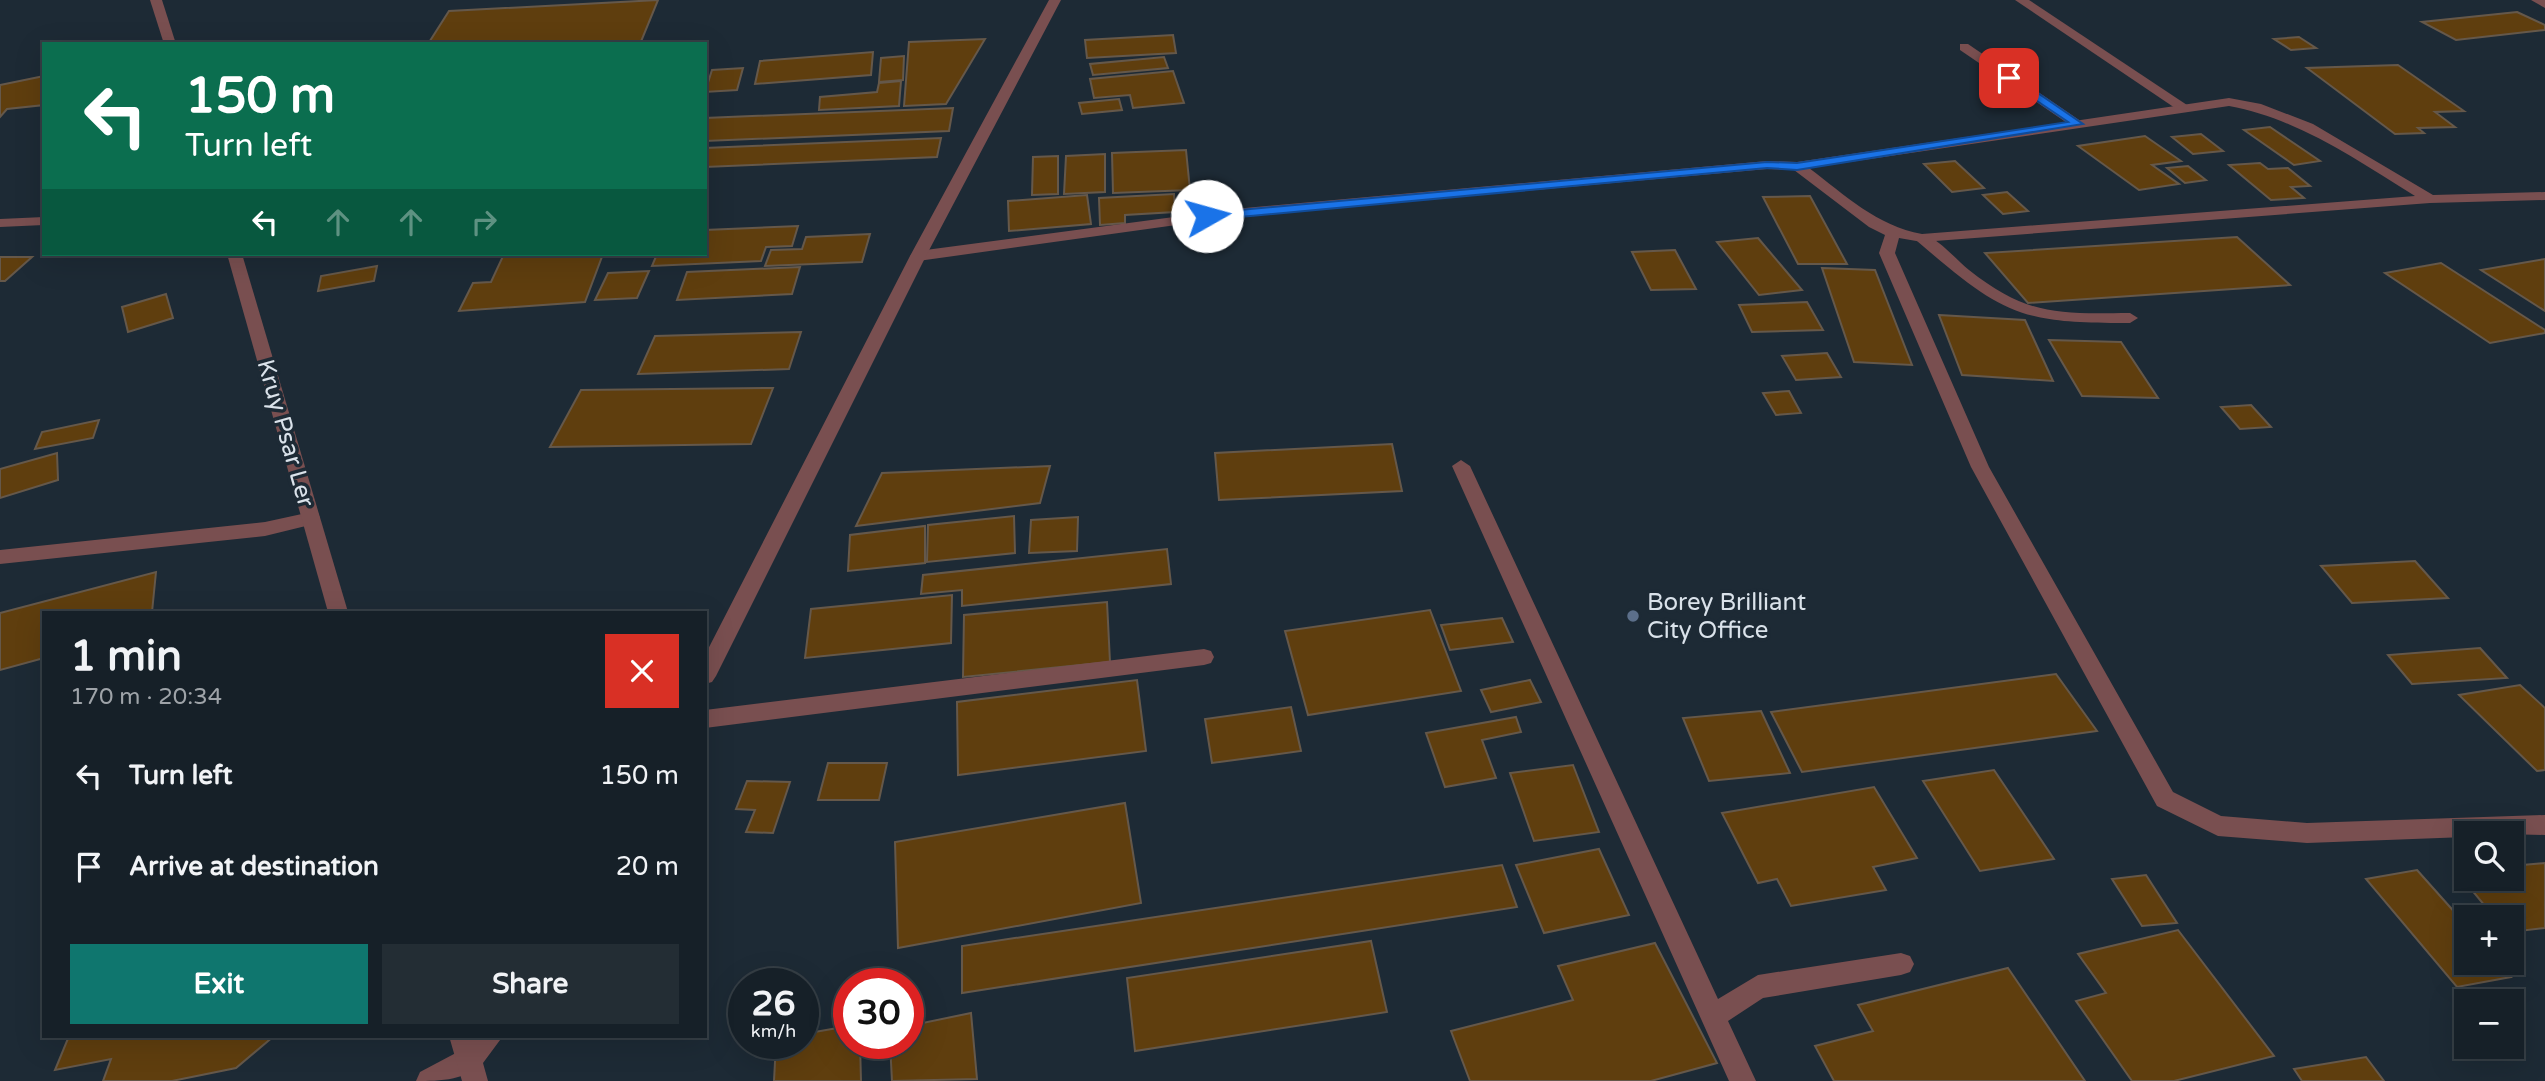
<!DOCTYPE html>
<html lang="en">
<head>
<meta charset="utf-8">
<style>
  :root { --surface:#162028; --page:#232d34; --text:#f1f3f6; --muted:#9ea3a8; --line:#353e45; --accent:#0f766e }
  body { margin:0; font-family:"Varela Round",sans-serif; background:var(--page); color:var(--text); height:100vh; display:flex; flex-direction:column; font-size:26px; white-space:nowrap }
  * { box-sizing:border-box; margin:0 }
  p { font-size:23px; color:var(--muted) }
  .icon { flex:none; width:38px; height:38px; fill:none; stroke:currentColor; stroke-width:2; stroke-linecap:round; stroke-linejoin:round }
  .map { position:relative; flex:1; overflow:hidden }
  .sheet { position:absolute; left:42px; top:611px; width:665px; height:427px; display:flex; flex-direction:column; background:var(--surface); border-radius:0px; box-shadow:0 7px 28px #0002,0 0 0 2px var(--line) }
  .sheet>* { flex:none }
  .top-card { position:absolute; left:42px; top:42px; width:665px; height:214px; border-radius:0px; box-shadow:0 7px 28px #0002,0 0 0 2px var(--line); background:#0b6e4f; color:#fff; overflow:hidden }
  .buttons { position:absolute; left:2454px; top:821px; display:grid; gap:14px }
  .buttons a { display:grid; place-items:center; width:70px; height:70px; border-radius:0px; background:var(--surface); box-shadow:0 7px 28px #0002,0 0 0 2px var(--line); font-size:35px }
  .speed { position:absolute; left:728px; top:968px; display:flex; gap:14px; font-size:35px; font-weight:700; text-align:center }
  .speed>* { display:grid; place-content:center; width:91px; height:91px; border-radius:50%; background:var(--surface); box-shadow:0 7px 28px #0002,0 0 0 2px var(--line); line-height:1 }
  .speed small { font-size:18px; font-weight:400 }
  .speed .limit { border:10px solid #d22; background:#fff; color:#111 }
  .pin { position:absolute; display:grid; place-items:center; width:60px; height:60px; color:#fff; margin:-30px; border-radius:14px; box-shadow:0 4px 10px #0006 }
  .me { position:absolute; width:77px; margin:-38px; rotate:83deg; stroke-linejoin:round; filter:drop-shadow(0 0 5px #0008) }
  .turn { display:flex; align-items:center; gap:24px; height:147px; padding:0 28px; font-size:32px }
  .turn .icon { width:91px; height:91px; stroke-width:2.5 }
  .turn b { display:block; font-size:49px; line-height:60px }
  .lanes { display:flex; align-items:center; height:66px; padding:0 28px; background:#0003; justify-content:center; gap:35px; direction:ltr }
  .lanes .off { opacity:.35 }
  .round { display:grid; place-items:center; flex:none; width:74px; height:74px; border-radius:0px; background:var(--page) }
  .overview { display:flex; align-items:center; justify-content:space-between; height:119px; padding:0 28px }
  h1 { font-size:42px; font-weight:700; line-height:52px }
  .action { display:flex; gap:14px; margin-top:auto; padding:14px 28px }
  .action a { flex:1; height:80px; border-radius:0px; background:var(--accent); color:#fff; font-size:28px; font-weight:700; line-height:80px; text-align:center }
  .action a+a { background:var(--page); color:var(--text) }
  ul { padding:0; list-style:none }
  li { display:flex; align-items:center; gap:21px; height:91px; padding:0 28px }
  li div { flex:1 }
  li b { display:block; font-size:26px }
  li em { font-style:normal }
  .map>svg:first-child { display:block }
  .building { fill:#5f3e0e; stroke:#65584a; stroke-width:2 }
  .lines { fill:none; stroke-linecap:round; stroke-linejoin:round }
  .service { fill:#794f50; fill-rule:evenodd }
  .minor { fill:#794f50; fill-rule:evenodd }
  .tertiary { fill:#794f50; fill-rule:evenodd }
  .route { fill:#1a73e8; stroke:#114b97; stroke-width:2 }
  .service-dot { fill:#5c6f8a; stroke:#1d2a35; stroke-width:2.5 }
  .labels { text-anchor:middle; stroke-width:7; stroke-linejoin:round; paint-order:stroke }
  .street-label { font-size:24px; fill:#dae2ea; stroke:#1d2a35 }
  .poi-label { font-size:24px; fill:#dae2ea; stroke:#1d2a35; text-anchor:start }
</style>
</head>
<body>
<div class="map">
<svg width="2545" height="1081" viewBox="0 0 2545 1081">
  <rect width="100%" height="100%" fill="#1d2a35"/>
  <g class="building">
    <polygon points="658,0 640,44 428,44 449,11"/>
    <polygon points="2517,12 2545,25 2545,30 2456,40 2422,22"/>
    <polygon points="1173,35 1176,53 1087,58 1085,40"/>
    <polygon points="2299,37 2316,48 2291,50 2274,39"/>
    <polygon points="985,39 946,104 904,106 909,42"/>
    <polygon points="873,52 871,75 755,84 760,61"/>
    <polygon points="904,56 903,80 879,82 881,58"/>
    <polygon points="1164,57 1168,68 1093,75 1090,64"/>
    <polygon points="2398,65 2464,111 2435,112 2455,127 2418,128 2424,133 2395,134 2307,68"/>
    <polygon points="743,68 737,90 705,92 712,70"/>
    <polygon points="1173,71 1184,103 1133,108 1130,95 1094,98 1090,79"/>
    <polygon points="44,76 44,105 7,109 0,117 0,85"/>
    <polygon points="901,81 899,106 819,110 820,97 877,92 879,83"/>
    <polygon points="1119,99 1122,110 1082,114 1079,103"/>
    <polygon points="953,108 949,131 705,141 705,118"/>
    <polygon points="2270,127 2320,161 2294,165 2244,130"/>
    <polygon points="2201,134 2223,151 2193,154 2172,137"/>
    <polygon points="2145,136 2181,161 2152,165 2179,184 2139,190 2078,146"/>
    <polygon points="941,138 937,157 705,167 705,148"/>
    <polygon points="1186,150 1190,190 1113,193 1112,153"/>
    <polygon points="1105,154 1105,192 1064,194 1066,156"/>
    <polygon points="1058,156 1058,194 1032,195 1033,157"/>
    <polygon points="1955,161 1984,188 1952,192 1924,164"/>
    <polygon points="2260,163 2268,169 2288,168 2310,186 2291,187 2304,198 2271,200 2229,165"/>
    <polygon points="2188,166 2206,180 2185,183 2167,168"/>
    <polygon points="1202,192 1204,212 1182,213 1180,193"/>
    <polygon points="2007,192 2028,211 2003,214 1983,195"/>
    <polygon points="1174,194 1175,212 1125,215 1125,223 1100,225 1099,198"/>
    <polygon points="1087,195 1091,224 1009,231 1008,201"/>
    <polygon points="1810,196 1847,264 1798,264 1763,197"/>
    <polygon points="798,226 792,246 766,247 761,261 652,266 657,254 705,254 705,230"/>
    <polygon points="870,234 862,262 765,266 771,250 802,249 806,237"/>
    <polygon points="2237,237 2290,285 2028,303 1985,253"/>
    <polygon points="1758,238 1802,290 1759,295 1717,242"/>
    <polygon points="1675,250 1696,289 1651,290 1632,252"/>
    <polygon points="504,254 603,254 585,302 459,311 473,283 491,282"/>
    <polygon points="0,257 32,257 5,281 0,281"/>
    <polygon points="2545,259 2545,311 2481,270"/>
    <polygon points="2441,263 2545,330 2545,333 2490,343 2385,273"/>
    <polygon points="377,266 374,281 318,291 321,276"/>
    <polygon points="800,267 792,294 677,300 687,272"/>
    <polygon points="1822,268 1875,270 1912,365 1854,362"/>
    <polygon points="649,271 637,298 595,300 608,273"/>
    <polygon points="166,294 173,318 128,332 122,307"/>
    <polygon points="1807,302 1823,330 1752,332 1739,305"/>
    <polygon points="1939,315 2025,320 2053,381 1962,375"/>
    <polygon points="801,332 789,369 638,374 655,336"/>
    <polygon points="2049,340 2121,342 2158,398 2082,396"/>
    <polygon points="1827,353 1841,377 1796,380 1782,356"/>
    <polygon points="773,388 751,444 550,447 581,390"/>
    <polygon points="1789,391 1801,413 1776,415 1763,393"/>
    <polygon points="2251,405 2271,427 2240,429 2221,407"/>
    <polygon points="99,420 93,438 35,449 42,432"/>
    <polygon points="1392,444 1402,491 1219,500 1215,453"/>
    <polygon points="57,453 58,480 0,498 0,469"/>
    <polygon points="1050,466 1040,503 856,526 882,473"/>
    <polygon points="1014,516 1015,553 927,562 928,525"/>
    <polygon points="1078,517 1077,551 1029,553 1031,520"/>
    <polygon points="925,526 925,563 848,571 850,535"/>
    <polygon points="1167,549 1171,584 962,606 962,590 921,594 923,575"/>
    <polygon points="2415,561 2448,598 2352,603 2321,566"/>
    <polygon points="156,572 152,612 44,612 44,658 0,670 0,613"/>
    <polygon points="952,595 951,643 805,658 811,609"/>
    <polygon points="1107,602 1110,662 963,677 964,615"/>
    <polygon points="1430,610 1461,691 1308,715 1285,631"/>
    <polygon points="1502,618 1513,642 1450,650 1441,625"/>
    <polygon points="2480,648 2507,678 2412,684 2388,655"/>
    <polygon points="2056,674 2097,731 1802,772 1771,712"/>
    <polygon points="1137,680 1146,751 958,775 957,702"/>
    <polygon points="1530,680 1541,702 1491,712 1481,690"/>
    <polygon points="2520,685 2545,708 2545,770 2537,771 2459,695"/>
    <polygon points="1291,707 1301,751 1212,763 1205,719"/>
    <polygon points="1761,711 1790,773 1709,781 1683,718"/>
    <polygon points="1516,717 1521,732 1482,740 1496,778 1445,787 1426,733"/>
    <polygon points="828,763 887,763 879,800 818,800"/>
    <polygon points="1573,765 1599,832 1534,841 1510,773"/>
    <polygon points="1994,770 2054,859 1980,871 1923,781"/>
    <polygon points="747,781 790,782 773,833 746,832 755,810 736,809"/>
    <polygon points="1874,787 1917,858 1873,867 1886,890 1791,906 1777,879 1758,883 1722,813"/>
    <polygon points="1125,803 1141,903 898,948 895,842"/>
    <polygon points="1599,849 1629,915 1544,933 1516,865"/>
    <polygon points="2545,863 2545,928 2511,932 2511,917 2494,917 2457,872 2466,871 2466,878 2511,878 2511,866"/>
    <polygon points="1502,865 1517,907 962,993 962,946"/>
    <polygon points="2417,870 2466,925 2466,962 2499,962 2511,977 2457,987 2366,879"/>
    <polygon points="2146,875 2177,923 2142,926 2112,879"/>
    <polygon points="2178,930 2274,1056 2174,1081 2132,1081 2076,1001 2106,993 2078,954"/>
    <polygon points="1371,941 1387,1012 1135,1051 1127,978"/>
    <polygon points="1655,943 1717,1063 1651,1081 1470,1081 1451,1031 1573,1000 1558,966"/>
    <polygon points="2008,968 2085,1081 1834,1081 1815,1046 1873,1031 1858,1005"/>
    <polygon points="971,1013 977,1079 892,1081 890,1043 908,1043 908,1026"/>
    <polygon points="849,1026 849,1043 860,1043 861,1081 774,1081 776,1043 803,1043 803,1034"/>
    <polygon points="69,1036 274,1036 236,1068 172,1081 103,1081 111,1059 55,1070"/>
    <polygon points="2366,1057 2384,1081 2302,1081 2294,1069"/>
  </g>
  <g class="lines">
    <g class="service">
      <polygon points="2015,0 2029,0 2190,107 2178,110"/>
      <polygon points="1960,44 1968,44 2085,124 2073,127 1960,50"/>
      <path d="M1922 234C1939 238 1955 259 1969 270 2027 316 2059 314 2130 313L2138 318 2130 323C2018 324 2001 313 1917 241L1915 238Z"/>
    </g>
    <g class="minor">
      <polygon points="2531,0 2545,0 2545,8"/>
      <path d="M2229 98 2261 104 2313 124 2433 195 2545 192V200L2430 203 1922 242 1899 238 1895 253 1989 467 2173 792 2221 816 2307 823 2545 815V835L2466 833V837L2307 843 2218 836 2157 806 1971 467 1879 253 1885 235 1869 227 1794 170 1767 169 1234 217 918 261 910 256 918 251 1234 209 1767 161 1797 162ZM2229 106C2299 119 2355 159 2415 196L1922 234C1877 226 1845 195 1809 168Z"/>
      <polygon points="44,217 44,225 0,227 0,219"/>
      <polygon points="1461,460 1470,466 1718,999 1758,975 1901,953 1910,956 1914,964 1910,972 1901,975 1763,998 1728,1021 1756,1081 1729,1081 1452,466"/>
      <polygon points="311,512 318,513 320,518 318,523 265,536 0,564 0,550 265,522"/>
      <polygon points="1204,649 1211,651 1214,657 1211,663 1204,665 705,728 705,710"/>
      <path d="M469 1046 478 1050 482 1059C471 1081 439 1081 416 1081L420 1072Z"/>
    </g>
    <g class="tertiary">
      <polygon points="150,0 162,0 176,44 164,44"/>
      <polygon points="1049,0 1061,0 926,256 716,676 712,682 705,684 705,655 910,256"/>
      <polygon points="227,254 242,254 348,612 328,612"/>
      <polygon points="449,1036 503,1036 483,1063 488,1081 462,1081"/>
    </g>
  </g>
  <polygon class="route" points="2006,76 2013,76 2083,124 1797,170 1767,168 1207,220 1201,216 1207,213 1767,162 1797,163 2068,122 2006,80"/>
  <circle class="service-dot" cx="1633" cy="616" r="7"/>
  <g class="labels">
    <g class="street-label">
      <text transform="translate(286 433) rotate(74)" y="8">Kruy Psar Ler</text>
    </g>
    <g class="poi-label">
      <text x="1647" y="610">Borey Brilliant<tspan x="1647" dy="28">City Office</tspan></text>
    </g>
  </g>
</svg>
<div class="buttons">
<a><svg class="icon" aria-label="search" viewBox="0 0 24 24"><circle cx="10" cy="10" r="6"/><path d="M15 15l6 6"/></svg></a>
<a>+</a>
<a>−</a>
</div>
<div class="speed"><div>26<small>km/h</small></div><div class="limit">30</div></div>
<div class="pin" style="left:2009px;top:78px;background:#d93025"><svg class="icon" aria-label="arrive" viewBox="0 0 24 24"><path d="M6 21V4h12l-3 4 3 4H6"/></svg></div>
<svg class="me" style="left:1207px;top:216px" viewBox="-20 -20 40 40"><circle r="19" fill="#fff"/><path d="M0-13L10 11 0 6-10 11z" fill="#1a73e8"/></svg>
<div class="top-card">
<div class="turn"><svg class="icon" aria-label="left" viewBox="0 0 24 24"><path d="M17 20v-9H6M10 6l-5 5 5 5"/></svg><div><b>150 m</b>Turn left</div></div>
<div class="lanes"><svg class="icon" aria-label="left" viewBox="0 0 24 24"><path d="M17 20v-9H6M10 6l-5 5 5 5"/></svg><svg class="icon off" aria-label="ahead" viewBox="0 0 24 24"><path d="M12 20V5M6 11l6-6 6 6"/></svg><svg class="icon off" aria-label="ahead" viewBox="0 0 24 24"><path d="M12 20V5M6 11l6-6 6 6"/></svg><svg class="icon off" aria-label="right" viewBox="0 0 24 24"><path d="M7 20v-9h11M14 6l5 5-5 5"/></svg></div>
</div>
<section class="sheet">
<div class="overview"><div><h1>1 min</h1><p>170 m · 20:34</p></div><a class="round" style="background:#d93025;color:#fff"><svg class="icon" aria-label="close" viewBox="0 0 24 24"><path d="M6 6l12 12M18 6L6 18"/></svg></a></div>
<ul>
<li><svg class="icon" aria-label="left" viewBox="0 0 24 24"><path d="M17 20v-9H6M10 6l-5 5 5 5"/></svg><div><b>Turn left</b></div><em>150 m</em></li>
<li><svg class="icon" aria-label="arrive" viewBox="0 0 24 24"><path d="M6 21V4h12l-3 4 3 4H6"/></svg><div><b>Arrive at destination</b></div><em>20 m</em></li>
</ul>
<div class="action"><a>Exit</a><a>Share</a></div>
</section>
</div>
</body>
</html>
